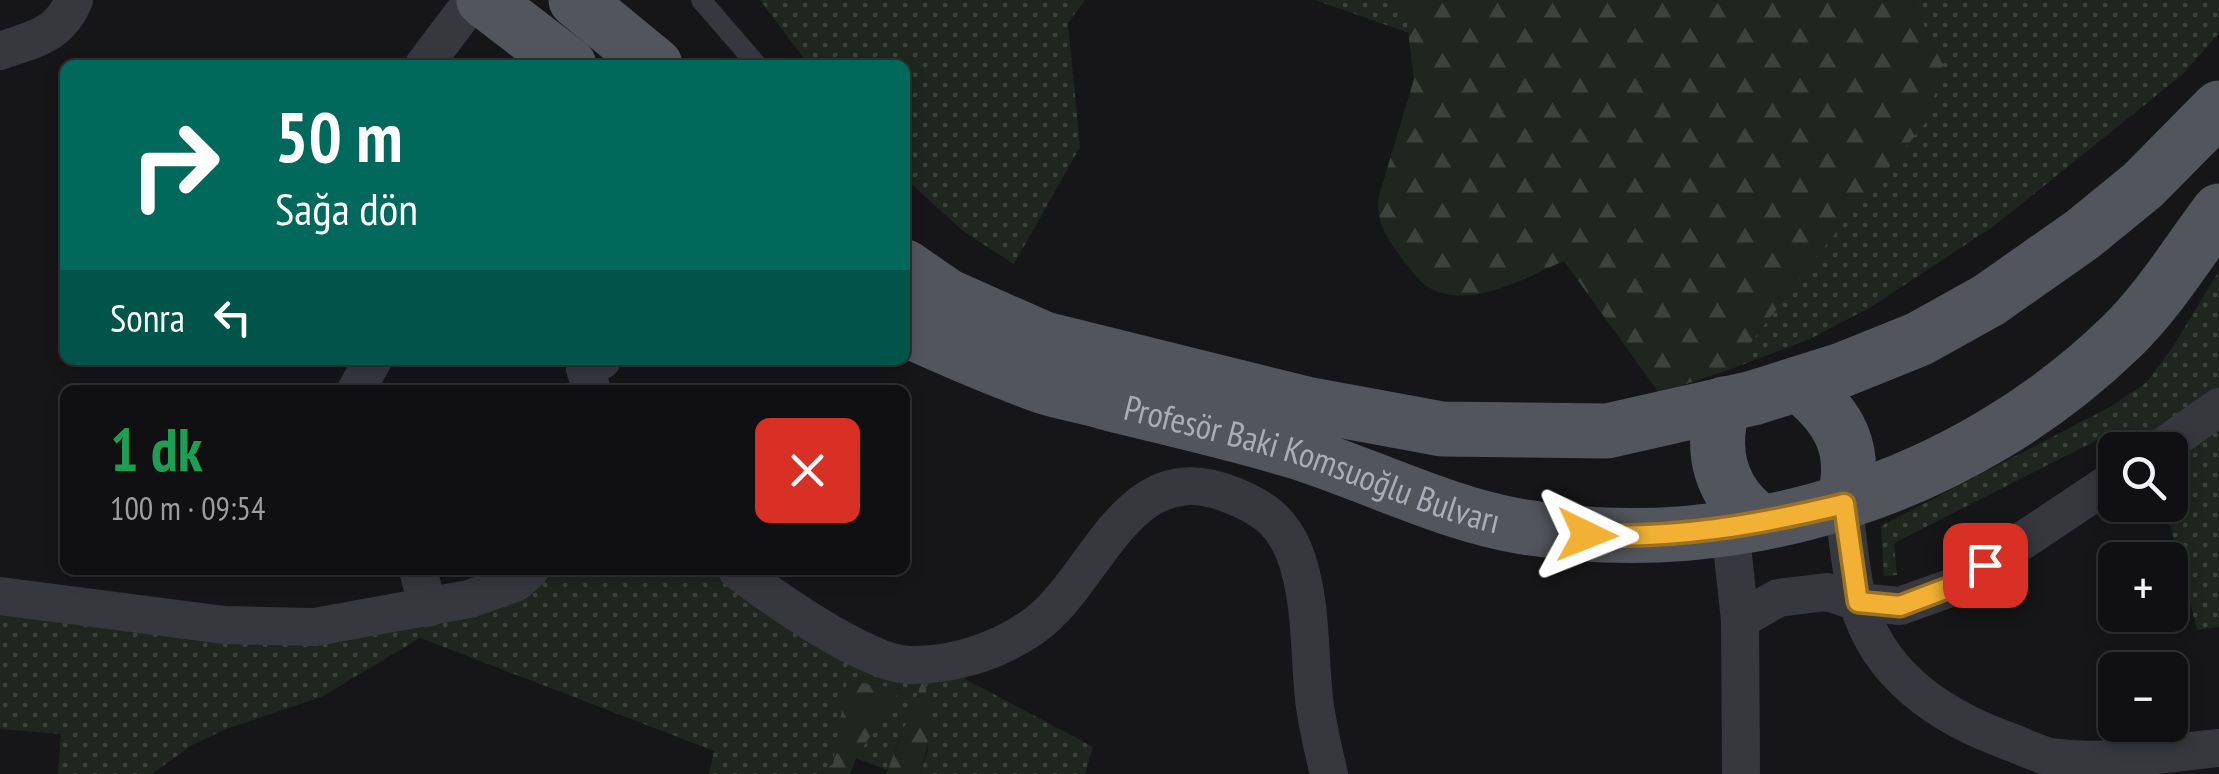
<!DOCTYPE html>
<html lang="tr">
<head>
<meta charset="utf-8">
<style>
  :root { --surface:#101012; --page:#1e1e20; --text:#f1f3f6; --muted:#9c9d9f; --line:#303032 }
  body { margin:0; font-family:"PT Sans Narrow",sans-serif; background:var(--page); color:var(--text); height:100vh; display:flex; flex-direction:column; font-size:38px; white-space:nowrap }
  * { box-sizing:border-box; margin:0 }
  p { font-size:32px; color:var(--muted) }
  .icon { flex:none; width:55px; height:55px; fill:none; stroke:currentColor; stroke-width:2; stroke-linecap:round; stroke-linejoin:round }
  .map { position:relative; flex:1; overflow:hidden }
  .panel { position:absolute; left:60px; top:385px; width:850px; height:190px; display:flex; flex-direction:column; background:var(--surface); border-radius:15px; box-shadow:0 5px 15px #0003,0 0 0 2px var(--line) }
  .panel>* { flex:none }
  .top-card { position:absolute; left:60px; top:60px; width:850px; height:305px; border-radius:15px; box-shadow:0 5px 15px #0003,0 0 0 2px var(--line); background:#00695c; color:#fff; overflow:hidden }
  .controls { position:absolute; left:2098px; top:432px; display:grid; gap:20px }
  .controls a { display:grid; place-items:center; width:90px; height:90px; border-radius:15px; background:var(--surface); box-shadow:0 5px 15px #0003,0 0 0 2px var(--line); font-size:50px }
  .pin { position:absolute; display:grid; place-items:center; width:85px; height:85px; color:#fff; margin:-42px; border-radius:20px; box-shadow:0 5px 15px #0006 }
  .me { position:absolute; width:110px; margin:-55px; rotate:92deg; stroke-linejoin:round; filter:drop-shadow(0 0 8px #0008) }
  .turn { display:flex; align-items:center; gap:35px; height:210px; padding:0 50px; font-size:45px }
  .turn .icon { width:130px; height:130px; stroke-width:2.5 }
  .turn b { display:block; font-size:70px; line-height:85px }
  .then { display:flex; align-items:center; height:95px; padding:0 50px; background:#0003; gap:20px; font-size:38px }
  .round { display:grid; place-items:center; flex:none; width:105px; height:105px; border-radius:15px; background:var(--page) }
  .summary { display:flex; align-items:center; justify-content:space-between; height:170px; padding:0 50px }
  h1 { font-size:60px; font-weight:700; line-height:75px; color:#1e9e55 }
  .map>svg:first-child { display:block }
  .grass { fill:url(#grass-dots) }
  .forest { fill:url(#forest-firs) }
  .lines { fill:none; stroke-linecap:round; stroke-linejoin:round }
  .lane { stroke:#37383d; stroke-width:20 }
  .street { stroke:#37383d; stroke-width:38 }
  .primary { stroke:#53555c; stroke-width:55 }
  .route-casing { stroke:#9d7322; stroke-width:25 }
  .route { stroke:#f2b134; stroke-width:18 }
  .labels { text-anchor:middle; stroke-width:9; stroke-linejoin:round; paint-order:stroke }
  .street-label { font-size:35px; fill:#a8adb8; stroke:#111113 }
</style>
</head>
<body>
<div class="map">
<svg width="2219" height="774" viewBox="0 0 2219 774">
  <defs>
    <pattern id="grass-dots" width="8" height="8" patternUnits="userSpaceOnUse" patternTransform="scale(2.5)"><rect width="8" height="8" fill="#1e261f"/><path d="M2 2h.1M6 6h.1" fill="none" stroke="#3c433d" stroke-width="1.8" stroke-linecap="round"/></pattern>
    <pattern id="forest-firs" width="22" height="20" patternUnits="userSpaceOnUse" patternTransform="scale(2.5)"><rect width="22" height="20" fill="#1e261f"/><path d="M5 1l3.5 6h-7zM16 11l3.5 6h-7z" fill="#3c433d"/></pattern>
  </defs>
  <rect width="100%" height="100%" fill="#161618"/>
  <g class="grass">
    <polygon points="760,0 1085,0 1068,23 1080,147 1014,264 964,232 905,178 905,65 809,65"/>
    <polygon points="1315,0 1400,0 1405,9 1409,33"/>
    <polygon points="1912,0 2219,0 2219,33 2183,74 1994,226 1871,307 1810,339 1731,369 1812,261 1943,65"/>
    <polygon points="2219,271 2219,627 2197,630 2165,505 2170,505 2170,450 2181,433 2107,435 1894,543 1897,575 1884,576 1881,526 2110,407 2147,382 2174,345"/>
    <polygon points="545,570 716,570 759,600 954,673 1093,747 1085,774 920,774 928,751 924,679 887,770 856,758 901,689 848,681 833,765 821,774 709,774 714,751 420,638 321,697 226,729 192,745 152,774 58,774 61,734 0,729 0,610 226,633"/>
  </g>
  <g class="forest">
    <path d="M1400 0H1912L1943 65 1927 121 1813 261 1731 369 1659 393 1564 261C1524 278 1466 313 1425 285 1417 279 1411 269 1404 261 1388 241 1377 225 1378 199L1414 79 1405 9Z"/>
    <path d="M924 677C930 711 932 740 920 774H886Z"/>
    <polygon points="847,681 901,689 856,758 850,774 821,774 833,764"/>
  </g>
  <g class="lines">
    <polyline class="lane" points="701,0 757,65"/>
    <g class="street">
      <path d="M0 51C34 39 59 36 74 0"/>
      <polyline points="424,65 473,0"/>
      <polyline points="356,390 373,360"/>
      <polyline points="592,390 585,369 602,360"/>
      <polyline points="2158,450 2219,407"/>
      <path d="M1843 504C1848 536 1850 571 1858 602 1878 675 1941 717 2008 741 2022 746 2037 754 2051 757 2105 765 2165 753 2219 748"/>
      <polyline points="1730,528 1740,620 1741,774"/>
      <polyline points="418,570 428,608"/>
      <path d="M737 570C773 598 865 663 909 665 951 666 996 652 1031 628 1099 582 1125 449 1234 496 1263 508 1280 520 1293 549 1312 595 1309 651 1314 699 1317 725 1323 749 1329 774"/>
      <polyline points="0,596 225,625 315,627 469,599 515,583 530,570"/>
      <polyline points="1740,620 1778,598 1827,592 1858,602 1900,606 1953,587 2115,479"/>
    </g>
    <g class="primary">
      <polyline points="484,0 569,65"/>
      <polyline points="576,0 655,65"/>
      <polyline points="905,267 947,296 1044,339 1306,404 1442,429 1607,431 1753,398 1842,370 1919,339 1989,300 2083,234 2143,185 2219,108"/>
      <path id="s1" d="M905 329C951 350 997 370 1045 387 1064 393 1084 396 1104 402 1167 418 1231 432 1294 451 1370 475 1445 514 1524 527 1739 562 1966 488 2122 336 2159 300 2188 252 2219 211"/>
      <path d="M1798 384C1840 416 1859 451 1843 504"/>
      <path d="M1724 404C1709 451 1720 494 1762 523"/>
    </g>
  </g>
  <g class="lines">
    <g class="route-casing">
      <path id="route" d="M1587 535C1675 539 1758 525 1844 504L1858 602 1900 606 1953 586 1985 565"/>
    </g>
    <use href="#route" class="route"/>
  </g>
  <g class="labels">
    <g class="street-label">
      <text dy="12" stroke="none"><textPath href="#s1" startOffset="430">Profesör Baki Komsuoğlu Bulvarı</textPath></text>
    </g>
  </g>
</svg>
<div class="controls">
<a><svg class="icon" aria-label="search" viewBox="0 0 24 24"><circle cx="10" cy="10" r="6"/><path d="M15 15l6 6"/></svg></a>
<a>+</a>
<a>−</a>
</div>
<div class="pin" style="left:1985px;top:565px;background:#d93025"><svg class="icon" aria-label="arrive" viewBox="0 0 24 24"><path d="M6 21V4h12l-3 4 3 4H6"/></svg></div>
<svg class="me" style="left:1587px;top:535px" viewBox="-20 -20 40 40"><path d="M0-17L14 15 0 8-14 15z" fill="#f2b134" stroke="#fff" stroke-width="4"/></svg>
<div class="top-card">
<div class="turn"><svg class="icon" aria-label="right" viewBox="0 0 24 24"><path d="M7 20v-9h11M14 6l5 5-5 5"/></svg><div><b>50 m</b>Sağa dön</div></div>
<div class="then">Sonra<svg class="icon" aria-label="left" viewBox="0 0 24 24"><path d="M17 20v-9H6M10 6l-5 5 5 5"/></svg></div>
</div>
<section class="panel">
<div class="summary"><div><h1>1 dk</h1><p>100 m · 09:54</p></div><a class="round" style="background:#d93025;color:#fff"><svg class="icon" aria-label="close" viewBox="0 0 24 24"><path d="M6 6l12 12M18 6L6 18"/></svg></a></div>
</section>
</div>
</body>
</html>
